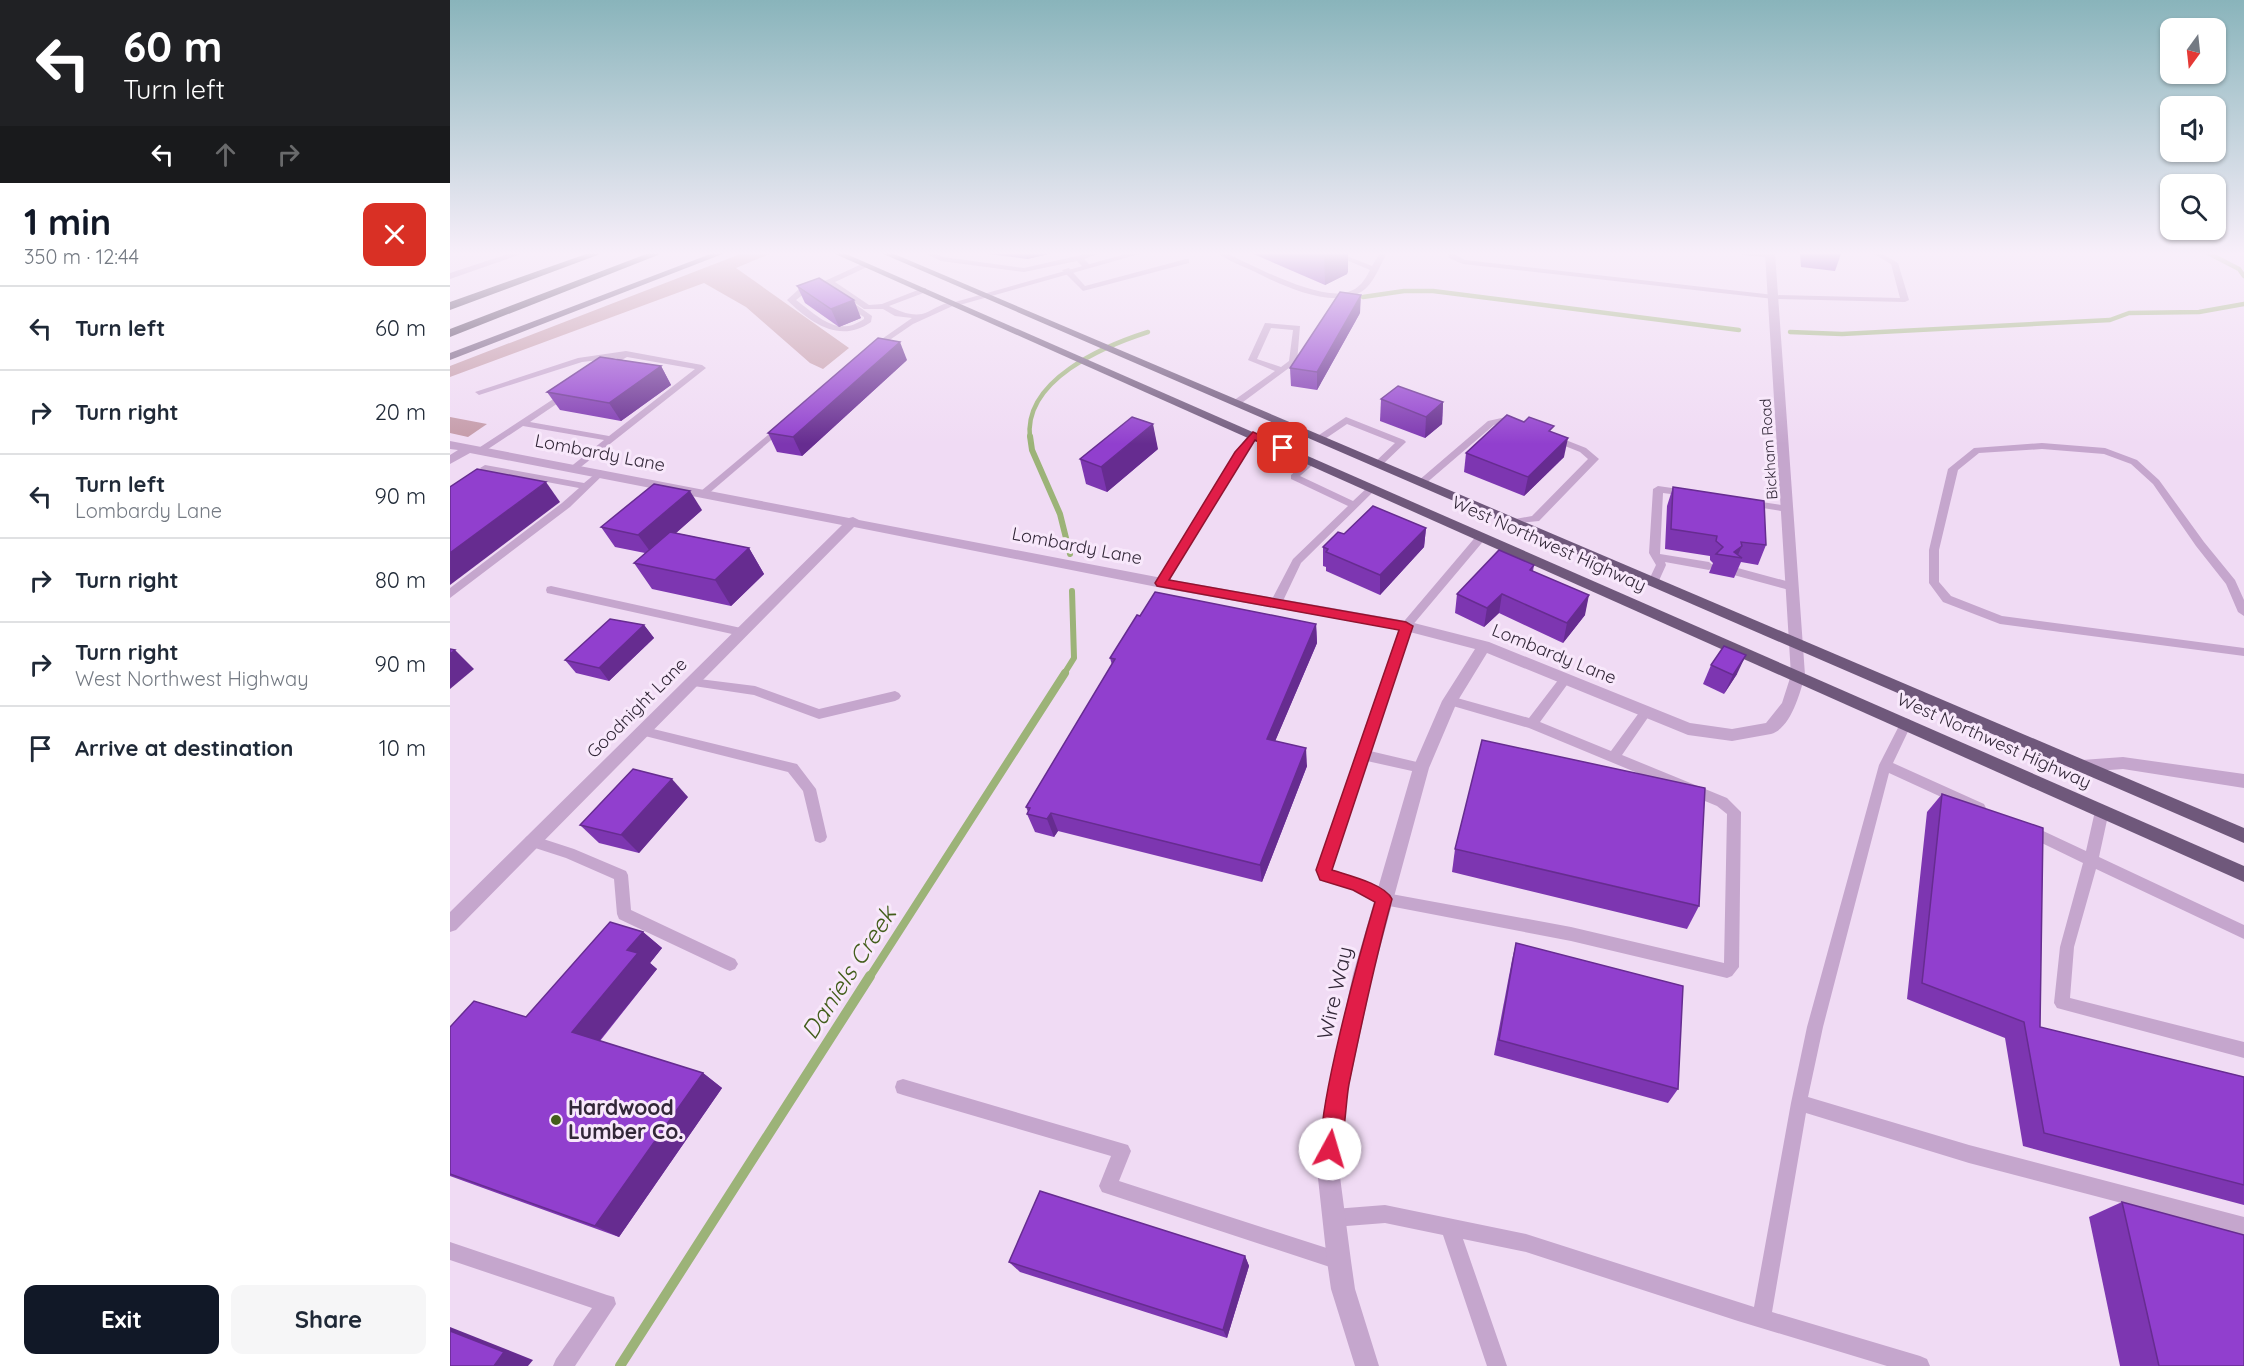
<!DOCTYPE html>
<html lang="en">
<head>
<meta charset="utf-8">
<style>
  :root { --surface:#fff; --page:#f6f6f7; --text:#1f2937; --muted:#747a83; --line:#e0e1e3; --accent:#111827 }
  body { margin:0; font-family:Quicksand,sans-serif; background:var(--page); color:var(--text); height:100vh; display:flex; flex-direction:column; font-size:22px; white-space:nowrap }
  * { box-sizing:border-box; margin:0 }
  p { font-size:20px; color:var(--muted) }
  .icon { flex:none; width:33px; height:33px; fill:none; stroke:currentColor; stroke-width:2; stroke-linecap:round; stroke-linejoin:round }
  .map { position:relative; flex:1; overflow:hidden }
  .side { display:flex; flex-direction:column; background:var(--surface); width:450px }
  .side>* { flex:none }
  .hud { background:#202124; color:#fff; overflow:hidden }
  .needle { width:39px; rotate:195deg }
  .tools { position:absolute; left:1710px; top:18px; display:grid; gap:12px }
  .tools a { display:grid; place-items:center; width:66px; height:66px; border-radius:12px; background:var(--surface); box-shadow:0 2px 4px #0004; font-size:30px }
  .pin { position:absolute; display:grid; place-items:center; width:51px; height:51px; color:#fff; margin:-26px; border-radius:12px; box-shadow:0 3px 9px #0006 }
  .me { position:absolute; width:66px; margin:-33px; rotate:6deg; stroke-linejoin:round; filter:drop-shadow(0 0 4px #0008) }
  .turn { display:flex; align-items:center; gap:21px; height:126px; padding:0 24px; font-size:27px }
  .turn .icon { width:78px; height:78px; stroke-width:2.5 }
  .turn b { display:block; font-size:42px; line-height:51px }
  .lanes { display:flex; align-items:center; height:57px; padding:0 24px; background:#0003; justify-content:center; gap:30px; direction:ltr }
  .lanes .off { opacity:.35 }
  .round { display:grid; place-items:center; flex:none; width:63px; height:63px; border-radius:12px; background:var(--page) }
  .headline { display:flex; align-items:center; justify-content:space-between; height:102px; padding:0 24px }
  h1 { font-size:36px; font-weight:700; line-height:45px; color:var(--accent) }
  .button { display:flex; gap:12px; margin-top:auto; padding:12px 24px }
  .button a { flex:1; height:69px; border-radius:12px; background:var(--accent); color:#fff; font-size:24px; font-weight:700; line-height:69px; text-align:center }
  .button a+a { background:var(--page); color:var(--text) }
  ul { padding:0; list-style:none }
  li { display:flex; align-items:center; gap:18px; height:84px; padding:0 24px; border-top:2px solid var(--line) }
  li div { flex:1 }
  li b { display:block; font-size:22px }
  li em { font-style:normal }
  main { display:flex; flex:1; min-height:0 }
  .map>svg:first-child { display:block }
  .green { fill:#c49aa8 }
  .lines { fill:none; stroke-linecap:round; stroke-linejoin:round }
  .stream-far3 { stroke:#9cb378; stroke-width:4.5 }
  .stream-far2 { stroke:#9cb378; stroke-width:6 }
  .stream-far1 { stroke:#9cb378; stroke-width:8 }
  .stream { stroke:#9cb378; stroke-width:10 }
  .service { fill:#c5a6cd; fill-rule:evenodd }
  .minor { fill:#c5a6cd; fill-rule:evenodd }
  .tertiary { fill:#c5a6cd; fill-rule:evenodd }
  .primary { fill:#6f587b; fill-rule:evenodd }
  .motorway { fill:#503e5a; fill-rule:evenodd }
  .wall { fill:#7d36b1 }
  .shaded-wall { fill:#662c90 }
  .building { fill:#913fce; stroke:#662c90; stroke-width:1.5 }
  .route { fill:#e11d48; stroke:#92132f; stroke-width:1.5 }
  .poi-dot { fill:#425d1a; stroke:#f8e8fb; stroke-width:2 }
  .labels { text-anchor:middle; stroke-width:6; stroke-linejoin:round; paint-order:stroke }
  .far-street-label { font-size:15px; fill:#322738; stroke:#f8e8fb }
  .street-label { font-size:18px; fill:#322738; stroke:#f8e8fb }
  .near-street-label { font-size:21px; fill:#322738; stroke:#f8e8fb }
  .near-poi-label { font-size:21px; font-weight:bold; fill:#322738; stroke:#f8e8fb; text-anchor:start }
  .near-water-label { font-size:24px; font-style:italic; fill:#425d1a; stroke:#f8e8fb }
</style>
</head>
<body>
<main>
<section class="side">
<div class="hud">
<div class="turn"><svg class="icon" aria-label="left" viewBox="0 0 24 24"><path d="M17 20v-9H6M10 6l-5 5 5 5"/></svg><div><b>60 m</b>Turn left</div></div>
<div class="lanes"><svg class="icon" aria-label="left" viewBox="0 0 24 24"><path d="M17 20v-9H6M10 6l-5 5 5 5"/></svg><svg class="icon off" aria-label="ahead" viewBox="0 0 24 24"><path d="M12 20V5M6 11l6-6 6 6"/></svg><svg class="icon off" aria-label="right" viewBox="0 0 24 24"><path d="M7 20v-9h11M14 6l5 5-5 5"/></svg></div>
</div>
<div class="headline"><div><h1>1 min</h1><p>350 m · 12:44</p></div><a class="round" style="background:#d93025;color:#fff"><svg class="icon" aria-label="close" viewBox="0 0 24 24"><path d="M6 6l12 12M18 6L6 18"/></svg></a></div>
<ul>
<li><svg class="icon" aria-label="left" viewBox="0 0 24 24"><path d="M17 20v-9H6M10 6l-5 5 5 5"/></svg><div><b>Turn left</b></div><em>60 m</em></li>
<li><svg class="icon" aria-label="right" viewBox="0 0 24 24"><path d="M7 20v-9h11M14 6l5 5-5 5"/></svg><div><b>Turn right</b></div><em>20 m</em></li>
<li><svg class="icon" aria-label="left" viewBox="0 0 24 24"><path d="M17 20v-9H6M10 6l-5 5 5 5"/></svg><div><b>Turn left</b><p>Lombardy Lane</p></div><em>90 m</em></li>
<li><svg class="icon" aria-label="right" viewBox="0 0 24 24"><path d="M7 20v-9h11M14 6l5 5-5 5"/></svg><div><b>Turn right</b></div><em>80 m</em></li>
<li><svg class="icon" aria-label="right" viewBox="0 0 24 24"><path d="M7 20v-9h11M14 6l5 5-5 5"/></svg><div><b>Turn right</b><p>West Northwest Highway</p></div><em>90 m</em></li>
<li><svg class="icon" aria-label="arrive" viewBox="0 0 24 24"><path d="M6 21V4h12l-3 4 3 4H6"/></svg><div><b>Arrive at destination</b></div><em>10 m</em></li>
</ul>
<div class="button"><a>Exit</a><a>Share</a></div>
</section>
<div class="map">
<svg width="1794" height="1366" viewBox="0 0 1794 1366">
  <rect width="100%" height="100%" fill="#f0dbf4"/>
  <g class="green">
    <polygon points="293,253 322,253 286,268 399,348 373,369 360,363 296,307 254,283 0,377 0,366"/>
    <polygon points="0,417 37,424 18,437 0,433"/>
  </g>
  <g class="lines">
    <g class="stream-far3">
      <polyline points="1758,253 1789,269 1794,276"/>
      <polyline points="913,297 954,291 983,291 1289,330"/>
      <polyline points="1340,332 1392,334 1660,320 1679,313 1749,312 1794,304"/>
      <path d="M580 438C573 380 654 346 698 332"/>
    </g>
    <g class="stream-far2">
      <polyline points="580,436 582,450 610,514 620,554"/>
      <polyline points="614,674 624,658 622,591"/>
    </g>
    <polyline class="stream-far1" points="419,978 615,673"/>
    <polyline class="stream" points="170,1366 420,976"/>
    <g class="service">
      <polygon points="474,253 483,253 493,257 574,268 640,253 651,253 634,259 640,265 639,267 633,267 627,261 574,272 491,261"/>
      <path d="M767 253H776C804 266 868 301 898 292 909 289 915 280 920 270L880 253H889L922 266 930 253H937C930 265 924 284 911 292 881 310 829 284 801 270 790 265 777 260 767 253Z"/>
      <polygon points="998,253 1005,253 1006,255 1015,260 1324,295 1450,298 1441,264 1422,253 1431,253 1448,263 1459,300 1455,302 1324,299 1013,264 999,258"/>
      <polygon points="1289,253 1311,253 1325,256 1321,258 1293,255"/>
      <polygon points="736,259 739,259 739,263 633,291 612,270 619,268 635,286"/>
      <path d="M414 263 418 265 417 267 385 282 419 305 432 304 473 288H476V292L439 306C448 311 461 316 472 314 482 312 497 298 507 304L463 324 422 352 418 350 419 348 462 318 445 316 433 309H414L379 285 355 293 346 300C368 316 387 338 414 319V317L392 303V299H398L422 316 421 322C390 344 361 323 337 300L349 289 377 280Z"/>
      <path d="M815 323 850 326 847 362 789 405H783V401L825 371 798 360ZM821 328 843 330 839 361 831 367 807 359Z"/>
      <polygon points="176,351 252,365 256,368 127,470 124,471 119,468 154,440 73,426 32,453 29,454 24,451 108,396 111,397 111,401 80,422 159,436 245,369 177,357 170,361 166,358 132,362 29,395 25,392 128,358"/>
      <polygon points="896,417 954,440 956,442 931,466 928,467 923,464 945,443 897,424 872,441 866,441 866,437"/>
      <polygon points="1056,417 1069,423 1064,426 1055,423 1044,425 974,485 968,485 968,481 1038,421"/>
      <polygon points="331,424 334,425 334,429 257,495 251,495 251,491"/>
      <polygon points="803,432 808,435 794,453 716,586 708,586 707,583 785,452 800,433"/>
      <polygon points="1103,435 1136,448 1149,459 1089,521 1060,524 1060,520 1082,516 1138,459 1130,452 1100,440 1100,436"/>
      <polygon points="1592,443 1655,448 1687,460 1709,480 1754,542 1785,580 1794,600 1794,616 1788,612 1776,584 1746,546 1703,484 1681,464 1654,454 1592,449 1529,453 1508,470 1489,550 1489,582 1501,596 1552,616 1794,648 1794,656 1550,624 1493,602 1479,583 1479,550 1498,469 1524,448"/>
      <polygon points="862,458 867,461 850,476 903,501 919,486 925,486 927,488 851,563 832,603 826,607 820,603 843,559 898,506 841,479 841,475"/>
      <polygon points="35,465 134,483 150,470 155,473 120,507 0,598 0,588 112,503 129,488 32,470 30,468"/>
      <polygon points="1208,486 1236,490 1241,493 1236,496 1213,493 1210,554 1259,562 1264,566 1259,570 1215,562 1216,565 1207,585 1203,586 1198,582 1206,565 1199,553 1203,489"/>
      <polygon points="1298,500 1338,506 1343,509 1338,512 1294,505 1293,503"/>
      <polygon points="1032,533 1037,536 1036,538 961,627 920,751 971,763 976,764 977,768 976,772 971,773 917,761 881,870 912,881 936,893 1121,927 1274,963 1277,814 1267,806 1079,728 996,704 994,701 996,698 1000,696 1079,718 1112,675 1116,674 1122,678 1090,722 1161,751 1191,710 1199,710 1201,713 1199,716 1172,755 1277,798 1291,812 1289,967 1282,976 1277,978 1121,941 934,905 903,890 871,879 867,870 950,626 1028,534"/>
      <polygon points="1284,567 1347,584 1348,587 1343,591 1280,574 1279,571"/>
      <polygon points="101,586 291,628 297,632 291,636 97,593 96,590 97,587"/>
      <polygon points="241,678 305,686 369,709 445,691 449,693 451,696 449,699 445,701 369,719 304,695 237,685 235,682 237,679"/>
      <polygon points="1456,718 1460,720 1462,723 1443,763 1534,804 1536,808 1534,812 1529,814 1524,812 1439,773 1373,1027 1358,1097 1519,1145 1794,1217 1794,1235 1519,1163 1356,1113 1322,1312 1470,1356 1477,1359 1480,1366 1437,1366 1288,1321 1076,1252 1013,1239 1057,1366 1037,1366 993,1235 935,1223 884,1227 878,1224 875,1218 878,1212 884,1209 935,1205 1076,1234 1304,1307 1341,1103 1357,1027 1429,765 1452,720"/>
      <polygon points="191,726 347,764 366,789 377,837 375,841 370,843 365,841 353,791 338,772 187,734 185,731 187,728"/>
      <polygon points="1652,805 1657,807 1659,811 1649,857 1794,925 1794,939 1646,869 1624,947 1620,998 1794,1042 1794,1058 1607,1008 1604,1003 1610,947 1633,863 1573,834 1571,830 1573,826 1578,824 1636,851 1645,811 1647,807"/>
      <polygon points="81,835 124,849 176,871 178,875 181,910 285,959 288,964 285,969 280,971 275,969 169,919 167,914 164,879 116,858 76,845 74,841 76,837"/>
      <polygon points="453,1079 678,1145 681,1151 669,1181 889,1252 896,1254 898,1261 896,1268 889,1270 652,1192 649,1186 661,1156 453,1095 447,1093 445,1087 447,1081"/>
      <polygon points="0,1242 157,1295 164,1297 166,1304 125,1366 103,1366 106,1359 142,1308 0,1260"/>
    </g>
    <g class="minor">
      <polygon points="679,253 693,253 506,306 498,304"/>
      <path d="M1315 253H1325L1355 675C1350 693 1341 728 1321 734L1282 741 1238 735 1037 653 1007 702 979 768 923 974 894 1109 889 1169 901 1261 905 1289 929 1366H905L881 1289 877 1261 867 1169 874 1109 903 974 963 768 992 701 1025 649 956 631 712 588 404 527 6 930 0 932V912L392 525 20 453 0 464V455L8 450 0 449V441L399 518 403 517 409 520 712 578 956 621 1039 642 1240 723 1282 729 1316 723 1332 703 1341 675Z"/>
    </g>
    <g class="tertiary">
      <polygon points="61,253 74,253 0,279 0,273"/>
      <polygon points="1673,757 1794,774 1794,788 1673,769 1632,772 1626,771 1624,766 1626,761 1632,760"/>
    </g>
    <g class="primary">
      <polygon points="263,253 275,253 0,360 0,353"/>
      <polygon points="383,253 394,253 1794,866 1794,882"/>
      <polygon points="431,253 442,253 1794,828 1794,843"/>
    </g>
    <g class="motorway">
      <polygon points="139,253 153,253 0,310 0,302"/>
      <polygon points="199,253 213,253 0,337 0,329"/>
    </g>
  </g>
  <g class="wall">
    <polygon points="530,253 603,253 577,259"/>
    <polygon points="801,253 898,253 898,271 897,274 875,285"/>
    <polygon points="1350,253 1391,253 1391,254 1385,271 1351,267"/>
    <polygon points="347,286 411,318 389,327 355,303"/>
    <polygon points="910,313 867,390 841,386 840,368"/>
    <polygon points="457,360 352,456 327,452 318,433"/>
    <polygon points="211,366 221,385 171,421 110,410 97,392"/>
    <polygon points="931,399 993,402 992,424 975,438 930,421"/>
    <polygon points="1103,432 1114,457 1074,496 1014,472 1016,453"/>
    <polygon points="708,449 657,492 636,484 630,459"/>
    <polygon points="1223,487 1316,545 1308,565 1291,562 1284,578 1259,573 1263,563 1260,560 1260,556 1215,549 1217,506"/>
    <polygon points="252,510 226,533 299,548 314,574 281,606 202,589 184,563 195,553 165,547 151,527"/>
    <polygon points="976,528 974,547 930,595 876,571 876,567 873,566 873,547 894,534"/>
    <polygon points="1084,565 1083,571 1135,615 1113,643 1049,613 1034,627 1005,613 1007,594"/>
    <polygon points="690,616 866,624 867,643 825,741 857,766 812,882 608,831 604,837 585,832 577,814 578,812 576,807 662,665 660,658"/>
    <polygon points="194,625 204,638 159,681 126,673 115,660"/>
    <polygon points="1261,665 1287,674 1274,694 1253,684"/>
    <polygon points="1492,794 1590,1027 1794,1077 1794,1205 1573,1146 1555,1038 1457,999 1477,812"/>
    <polygon points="238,797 189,853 149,843 130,825"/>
    <polygon points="1005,849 1249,906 1237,929 1002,872"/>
    <polygon points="193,932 212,948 200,963 207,969 150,1041 253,1073 272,1088 169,1237 0,1176 0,1027 76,1017"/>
    <polygon points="1066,943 1228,1089 1218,1103 1044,1055 1062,960"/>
    <polygon points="1672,1202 1794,1366 1670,1366 1639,1217"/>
    <polygon points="795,1256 799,1266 777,1338 570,1272 559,1262"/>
  </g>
  <g class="shaded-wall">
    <polygon points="575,253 603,253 577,259"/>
    <polygon points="874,253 898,253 898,271 897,274 875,285"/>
    <polygon points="911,295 910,313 867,390 867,372"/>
    <polygon points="404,300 411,318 389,327 381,309"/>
    <polygon points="450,342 457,360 352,456 343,437"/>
    <polygon points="211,366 221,385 171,421 159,403"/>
    <polygon points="993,402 992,424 975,438 976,417"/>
    <polygon points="703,424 708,449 657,492 651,467"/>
    <polygon points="1118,438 1114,457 1074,496 1078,477"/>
    <polygon points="96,482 110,502 0,585 0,553"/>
    <polygon points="240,491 252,510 202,554 188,535"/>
    <polygon points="976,528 974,547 930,595 930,575"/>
    <polygon points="1292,546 1287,557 1284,552"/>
    <polygon points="299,548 314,574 281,606 265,580"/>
    <polygon points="1052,594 1049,613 1034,627 1037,608"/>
    <polygon points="1139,595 1135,615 1113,643 1117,623"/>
    <polygon points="866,624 867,643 818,758 817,739"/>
    <polygon points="194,625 204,638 159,681 149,668"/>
    <polygon points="5,650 24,669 0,689 0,654"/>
    <polygon points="1296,655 1287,674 1274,694 1283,675"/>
    <polygon points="856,748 857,766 812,882 810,865"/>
    <polygon points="222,779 238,797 189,853 171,835"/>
    <polygon points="601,813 608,831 604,837 597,819"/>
    <polygon points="193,932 212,948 200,963 207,969 144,1047 122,1032 177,950"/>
    <polygon points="253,1073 272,1088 169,1237 145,1226"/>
    <polygon points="795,1256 799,1266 777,1338 773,1330"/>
    <polygon points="0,1327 83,1360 78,1366 44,1366 0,1331"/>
  </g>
  <g class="building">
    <polygon points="369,278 404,300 381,309 347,286"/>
    <polygon points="890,292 911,295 867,372 840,368"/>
    <polygon points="428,338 450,342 343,437 318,433"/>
    <polygon points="150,357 211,366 159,403 97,392"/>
    <polygon points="948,386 993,402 976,417 931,399"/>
    <polygon points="1057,415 1074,422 1079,417 1104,426 1099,431 1118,438 1078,477 1016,453"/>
    <polygon points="682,417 703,424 651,467 630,459"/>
    <polygon points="27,469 96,482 0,553 0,487"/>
    <polygon points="204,484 240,491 188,535 151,527"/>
    <polygon points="1223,487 1314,501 1316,545 1291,542 1292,546 1284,552 1292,558 1266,554 1273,547 1266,541 1267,536 1221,529"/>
    <polygon points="923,506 976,528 930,575 876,552 878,549 873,547 888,532 894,534"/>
    <polygon points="220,532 299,548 265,580 184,563"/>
    <polygon points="1049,550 1084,565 1080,570 1139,595 1117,623 1052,594 1037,608 1007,594"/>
    <polygon points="705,592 866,624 817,739 856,748 810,865 601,813 597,819 577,814 580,808 576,807 665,659 660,658 687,615 690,616"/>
    <polygon points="160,619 194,625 149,668 115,660"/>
    <polygon points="1274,646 1296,655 1283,675 1261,665"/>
    <polygon points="0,649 5,650 0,654"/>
    <polygon points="1032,740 1255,788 1249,906 1005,849"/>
    <polygon points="183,769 222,779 171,835 130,825"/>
    <polygon points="1492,794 1593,828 1590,1027 1794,1077 1794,1185 1594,1133 1574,1022 1472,983"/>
    <polygon points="160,922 193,932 177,950 188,953 122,1032 253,1073 145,1226 0,1174 0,1027 24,1001 76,1017"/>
    <polygon points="1066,943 1233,986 1228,1089 1049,1040"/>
    <polygon points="590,1191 795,1256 773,1330 559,1262"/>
    <polygon points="1672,1202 1794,1235 1794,1366 1709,1366"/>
    <polygon points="0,1331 54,1352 44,1366 0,1366"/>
  </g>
  <linearGradient id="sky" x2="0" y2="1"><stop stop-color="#89b4bb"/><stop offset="0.57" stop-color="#f8effa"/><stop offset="1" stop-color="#f8effa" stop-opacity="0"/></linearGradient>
  <rect width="1794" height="444" fill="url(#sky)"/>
  <path class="route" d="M803 432 838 448 829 451 805 440 719 580 956 622 963 626 882 870C897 875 935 884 942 899 925 960 912 1021 899 1084 895 1106 896 1135 887 1156L880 1159 873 1156C861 1127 913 942 925 902L903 890 870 880 866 870 949 630 707 586 705 583 785 452Z"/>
  <circle class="poi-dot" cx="106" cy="1120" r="6"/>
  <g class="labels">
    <g class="far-street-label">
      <text transform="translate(1319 449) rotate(-94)" y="5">Bickham Road</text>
    </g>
    <g class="street-label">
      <text transform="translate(150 453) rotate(11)" y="6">Lombardy Lane</text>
      <text transform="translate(1099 544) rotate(24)" y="6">West Northwest Highway</text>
      <text transform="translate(627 546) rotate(11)" y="6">Lombardy Lane</text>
      <text transform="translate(1104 654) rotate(22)" y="6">Lombardy Lane</text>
      <text transform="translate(187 708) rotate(-45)" y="6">Goodnight Lane</text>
      <text transform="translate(1544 741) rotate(24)" y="6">West Northwest Highway</text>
    </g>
    <g class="near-street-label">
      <text transform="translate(885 993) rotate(-77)" y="7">Wire Way</text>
    </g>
    <g class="near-poi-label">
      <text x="118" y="1115">Hardwood<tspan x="118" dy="24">Lumber Co.</tspan></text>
    </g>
    <g class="near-water-label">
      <text transform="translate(399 973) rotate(-57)" y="8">Daniels Creek</text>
    </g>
  </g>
</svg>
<div class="tools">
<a><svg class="needle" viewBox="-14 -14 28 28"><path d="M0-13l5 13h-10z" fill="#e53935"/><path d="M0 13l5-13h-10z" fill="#747a83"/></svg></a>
<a><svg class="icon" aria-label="sound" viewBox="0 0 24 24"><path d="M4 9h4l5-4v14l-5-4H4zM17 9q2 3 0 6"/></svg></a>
<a><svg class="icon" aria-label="search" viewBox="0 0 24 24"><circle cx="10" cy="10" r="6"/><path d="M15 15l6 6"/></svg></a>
</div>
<div class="pin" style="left:833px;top:448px;background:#d93025"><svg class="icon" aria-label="arrive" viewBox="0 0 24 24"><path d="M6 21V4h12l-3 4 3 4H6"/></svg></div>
<svg class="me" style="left:880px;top:1149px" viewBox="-20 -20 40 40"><circle r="19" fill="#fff"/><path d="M0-13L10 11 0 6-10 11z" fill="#e11d48"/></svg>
</div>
</main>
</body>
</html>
